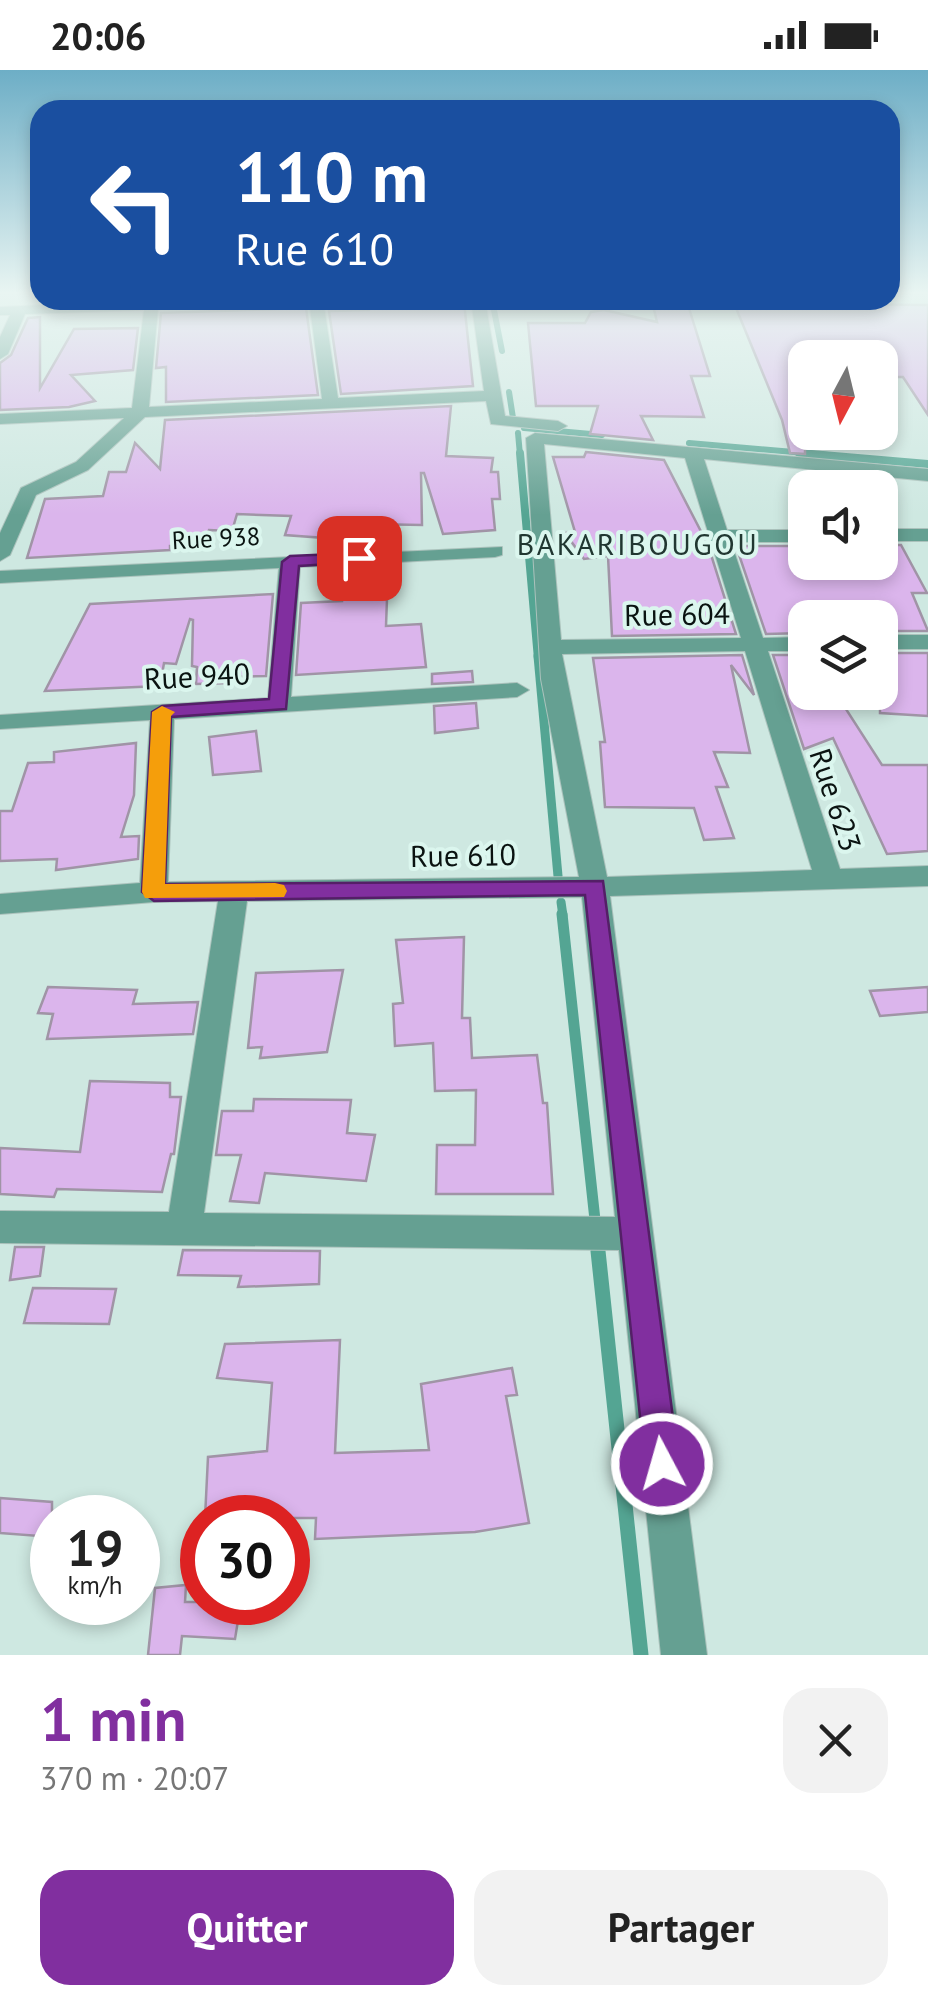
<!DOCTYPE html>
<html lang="fr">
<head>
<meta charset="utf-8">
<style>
  :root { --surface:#fff; --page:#f2f2f2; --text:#222; --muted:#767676; --accent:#812f9f }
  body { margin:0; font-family:"PT Sans",sans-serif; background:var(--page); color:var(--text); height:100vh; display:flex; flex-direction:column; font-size:38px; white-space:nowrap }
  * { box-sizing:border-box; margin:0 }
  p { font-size:32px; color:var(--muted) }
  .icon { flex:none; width:55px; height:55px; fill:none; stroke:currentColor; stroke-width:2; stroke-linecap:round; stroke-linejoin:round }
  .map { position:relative; height:1585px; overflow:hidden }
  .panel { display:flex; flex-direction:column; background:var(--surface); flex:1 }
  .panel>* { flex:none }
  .guide { position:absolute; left:30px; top:30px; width:870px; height:210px; border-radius:30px; box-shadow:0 5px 15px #0003; background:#1a4fa0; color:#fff; overflow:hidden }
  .needle { width:65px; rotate:187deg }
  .buttons { position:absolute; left:788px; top:270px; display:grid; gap:20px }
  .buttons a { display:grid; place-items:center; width:110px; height:110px; border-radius:20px; background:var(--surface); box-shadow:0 5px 15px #0003; font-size:50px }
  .speed { position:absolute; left:30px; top:1425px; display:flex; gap:20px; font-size:50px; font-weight:700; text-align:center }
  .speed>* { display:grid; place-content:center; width:130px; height:130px; border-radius:50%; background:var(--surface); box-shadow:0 5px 15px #0003; line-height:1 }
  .speed small { font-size:25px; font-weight:400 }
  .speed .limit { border:15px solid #d22; background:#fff; color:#111 }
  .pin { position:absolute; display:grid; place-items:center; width:85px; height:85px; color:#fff; margin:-42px; border-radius:20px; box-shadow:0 5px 15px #0006 }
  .me { position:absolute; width:110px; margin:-55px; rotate:354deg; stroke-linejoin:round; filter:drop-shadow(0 0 8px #0008) }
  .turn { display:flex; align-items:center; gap:35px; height:210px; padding:0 40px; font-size:45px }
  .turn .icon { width:130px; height:130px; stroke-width:2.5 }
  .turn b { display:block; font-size:70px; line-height:85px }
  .round { display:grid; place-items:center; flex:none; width:105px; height:105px; border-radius:30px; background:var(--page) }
  .headline { display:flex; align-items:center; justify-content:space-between; height:170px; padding:0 40px }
  h1 { font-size:60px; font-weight:800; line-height:75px; color:var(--accent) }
  .action { display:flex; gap:20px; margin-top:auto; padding:20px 40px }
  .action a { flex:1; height:115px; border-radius:30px; background:var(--accent); color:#fff; font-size:40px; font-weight:800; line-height:115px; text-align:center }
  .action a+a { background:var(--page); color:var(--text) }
  .status { display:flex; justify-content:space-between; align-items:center; height:70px; padding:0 50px; background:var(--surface); direction:ltr }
  .status svg { height:28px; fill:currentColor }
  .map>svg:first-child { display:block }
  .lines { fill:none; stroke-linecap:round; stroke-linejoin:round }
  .stream-far4 { stroke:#54a593; stroke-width:6 }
  .stream-far3 { stroke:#54a593; stroke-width:8 }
  .stream-far2 { stroke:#54a593; stroke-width:9 }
  .stream-far1 { stroke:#54a593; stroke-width:11 }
  .stream { stroke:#54a593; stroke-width:15 }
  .building { fill:#dbb5ec; stroke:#a094a6; stroke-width:2.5 }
  .minor-casing { stroke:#abc2bc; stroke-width:2 }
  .minor { fill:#65a092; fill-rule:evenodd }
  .route { fill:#812f9f; stroke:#541f67; stroke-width:2.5 }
  .slow { fill:#f59e0b }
  .labels { text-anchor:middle; stroke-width:8; stroke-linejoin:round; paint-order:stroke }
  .far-street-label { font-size:25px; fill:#0a1311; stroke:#dbf6ee }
  .far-quarter-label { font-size:30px; letter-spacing:2.5px; fill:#213731; stroke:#dbf6ee }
  .street-label { font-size:30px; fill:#0a1311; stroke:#dbf6ee }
</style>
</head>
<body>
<div class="status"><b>20:06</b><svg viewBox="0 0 49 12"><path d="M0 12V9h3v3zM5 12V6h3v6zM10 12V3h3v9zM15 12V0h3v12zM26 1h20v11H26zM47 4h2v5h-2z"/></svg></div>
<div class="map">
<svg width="928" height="1585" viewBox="0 0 928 1585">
  <rect width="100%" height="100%" fill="#cee8e1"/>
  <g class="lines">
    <g class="stream-far4">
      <polyline points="492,230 502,281"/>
      <polyline points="509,322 513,348"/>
      <polyline points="524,358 602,365"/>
      <polyline points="518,363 520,385"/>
      <polyline points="689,373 828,385"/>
    </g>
    <g class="stream-far3">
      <polyline points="520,383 538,589"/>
      <polyline points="799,383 928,394"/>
    </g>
    <g class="stream-far2">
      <polyline points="538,586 558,806"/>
      <polyline points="561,832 563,846"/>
    </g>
    <polyline class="stream-far1" points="562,844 595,1150"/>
    <polyline class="stream" points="598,1181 641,1585"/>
  </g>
  <g class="building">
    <polygon points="381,230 464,232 473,316 341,324 329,241 369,240 370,234 381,234"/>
    <polygon points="734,233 928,235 928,345 903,307 880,307 880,272 805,272 805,384 790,383 782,350"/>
    <polygon points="653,235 688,235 710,306 691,306 704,347 641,346 653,370 590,364 598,336 536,336 528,253 585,253 591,242 604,240 657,252"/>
    <polygon points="306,238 318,325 166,332 166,297 156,298 161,243"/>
    <polygon points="40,247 40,318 74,259 138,258 133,300 71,305 95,331 69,337 0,340 0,293 11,285 28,248"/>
    <polygon points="451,336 446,386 493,388 491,402 498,402 500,429 492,429 495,460 443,464 424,403 421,403 422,455 369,454 365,471 285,465 291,446 237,444 232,461 209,460 202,477 170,476 170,480 27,488 45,429 103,426 109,402 126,402 135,373 160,399 165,350"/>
    <polygon points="586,382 664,390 708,475 736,564 612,566 608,486 584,489 565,463 575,462 553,387 584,387"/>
    <polygon points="880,475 901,475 927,523 912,523 928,561 880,561 880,548 805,548 805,563 766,564 736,476 805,476 805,492 828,492 832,498 880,499"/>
    <polygon points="379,519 379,529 387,529 386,556 421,554 426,597 296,605 301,533 342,531 342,520"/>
    <polygon points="273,524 266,606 231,607 230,613 196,614 197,597 192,596 193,550 190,549 176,594 164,593 160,616 45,621 90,534"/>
    <polygon points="880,583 928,583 928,646 880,643"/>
    <polygon points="742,585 754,625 731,595 750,683 714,682 728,717 716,717 734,768 704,770 694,738 605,737 600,672 605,672 593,588"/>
    <polygon points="773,585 805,585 805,622 835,622 882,695 928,695 928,781 887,784 833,668 804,679"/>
    <polygon points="472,601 473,612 432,614 432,604"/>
    <polygon points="476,633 478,658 435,663 434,636"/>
    <polygon points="256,661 261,701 213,705 209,667"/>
    <polygon points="136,673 134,725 121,767 139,766 138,789 56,800 57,789 0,791 0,741 12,741 28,693 54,692 54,682"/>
    <polygon points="464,867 462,948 470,948 472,988 537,985 543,1033 547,1033 553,1124 436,1124 437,1075 475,1075 476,1020 435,1021 433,973 395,976 393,934 403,933 396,870"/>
    <polygon points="343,900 327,982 260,988 262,977 248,978 256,903"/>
    <polygon points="48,917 137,920 133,934 198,932 193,964 47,969 53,944 38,943"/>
    <polygon points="928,917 928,942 880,946 870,921"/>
    <polygon points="90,1011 170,1013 170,1027 181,1027 174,1084 171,1084 162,1122 57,1119 54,1127 0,1124 0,1078 80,1082"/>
    <polygon points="254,1029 351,1030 347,1063 375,1065 366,1111 265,1103 259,1133 230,1131 241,1085 216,1085 222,1041 253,1041"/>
    <polygon points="15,1177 44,1177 40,1206 10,1210"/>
    <polygon points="183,1180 320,1181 319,1214 238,1217 241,1206 178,1205"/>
    <polygon points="33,1218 116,1219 109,1254 24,1253"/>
    <polygon points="340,1270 335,1383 429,1380 421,1314 512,1298 517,1325 506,1326 529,1453 475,1462 315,1469 316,1448 205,1448 208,1387 267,1381 272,1313 217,1308 225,1274"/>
    <polygon points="0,1428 52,1432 52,1467 0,1463"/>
    <polygon points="186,1515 185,1532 241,1532 235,1569 182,1566 180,1585 148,1585 155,1518"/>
  </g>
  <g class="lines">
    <g class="minor-casing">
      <g id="minor">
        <polygon points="145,230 292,230 285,234 158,239 149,337 322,329 309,230 323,230 338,328 484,321 471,230 485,230 505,346 558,351 567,356 558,361 491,354 486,331 145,347 88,400 36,425 10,485 0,491 0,463 21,418 76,392 124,348 0,354 0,344 132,338 144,240 25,244 8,284 0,289 0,267 10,245 0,245 0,237"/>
        <path d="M535 363 928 399V411L704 389 727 460H805V472H731L763 568 805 567V581H768L840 799 928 796V816L610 826 707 1585H661L619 1180 0 1173V1141L169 1142 218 831 154 832 0 844V824L140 813 150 650 0 659V645L268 628 279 498 0 513V501L502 477V485L495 487 300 497 291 627 517 613 529 620 517 627 174 649 168 812 579 807 541 609 526 368ZM544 374 685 388 741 568 561 570ZM745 581 812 800 607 807 562 584ZM582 827 615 1147 204 1143 247 831Z"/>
        <rect x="880" y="459" width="48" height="12"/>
        <rect x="880" y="565" width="48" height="14"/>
      </g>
    </g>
    <use href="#minor" class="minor"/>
  </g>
  <linearGradient id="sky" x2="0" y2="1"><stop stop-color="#6daec6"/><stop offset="0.5" stop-color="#e9f5f2"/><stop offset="1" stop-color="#e9f5f2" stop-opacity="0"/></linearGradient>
  <rect width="928" height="445" fill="url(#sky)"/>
  <polygon class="route" points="359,483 367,488 365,492 299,496 286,639 171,647 165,814 603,811 679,1394 674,1406 662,1411 650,1406 645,1394 585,825 154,831 142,822 152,642 162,636 269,629 282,492 290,486"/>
  <polygon class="slow" points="162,636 175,642 171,646 165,814 275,813 284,815 287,821 284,827 145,828 142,822 152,642"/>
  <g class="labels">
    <g class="far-street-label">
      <text transform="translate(216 468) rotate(-3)" y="9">Rue 938</text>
    </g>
    <g class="far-quarter-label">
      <text x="638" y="485">BAKARIBOUGOU</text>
    </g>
    <g class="street-label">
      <text transform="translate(677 545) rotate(-1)" y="10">Rue 604</text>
      <text transform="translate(197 607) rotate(-3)" y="10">Rue 940</text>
      <text transform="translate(835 730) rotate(72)" y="10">Rue 623</text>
      <text transform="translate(463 786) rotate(-1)" y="10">Rue 610</text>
    </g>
  </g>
</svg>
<div class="buttons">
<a><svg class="needle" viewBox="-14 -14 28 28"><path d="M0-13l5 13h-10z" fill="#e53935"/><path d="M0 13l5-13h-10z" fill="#767676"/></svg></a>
<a><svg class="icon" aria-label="sound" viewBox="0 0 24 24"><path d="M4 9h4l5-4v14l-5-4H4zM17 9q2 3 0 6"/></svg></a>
<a><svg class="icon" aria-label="layers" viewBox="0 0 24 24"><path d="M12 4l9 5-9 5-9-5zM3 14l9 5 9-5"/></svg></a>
</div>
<div class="speed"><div>19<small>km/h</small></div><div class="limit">30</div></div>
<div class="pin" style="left:359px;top:488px;background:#d93025"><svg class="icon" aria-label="arrive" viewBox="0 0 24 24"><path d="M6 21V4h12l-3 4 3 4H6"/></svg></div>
<svg class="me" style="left:662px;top:1394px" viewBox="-20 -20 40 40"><circle r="17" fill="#812f9f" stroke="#fff" stroke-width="3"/><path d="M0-11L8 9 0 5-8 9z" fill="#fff"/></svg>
<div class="guide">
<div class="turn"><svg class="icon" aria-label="left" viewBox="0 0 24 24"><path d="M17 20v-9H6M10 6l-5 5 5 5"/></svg><div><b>110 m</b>Rue 610</div></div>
</div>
</div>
<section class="panel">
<div class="headline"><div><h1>1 min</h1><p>370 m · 20:07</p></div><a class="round"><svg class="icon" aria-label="close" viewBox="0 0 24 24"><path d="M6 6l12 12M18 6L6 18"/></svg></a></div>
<div class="action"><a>Quitter</a><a>Partager</a></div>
</section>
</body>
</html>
